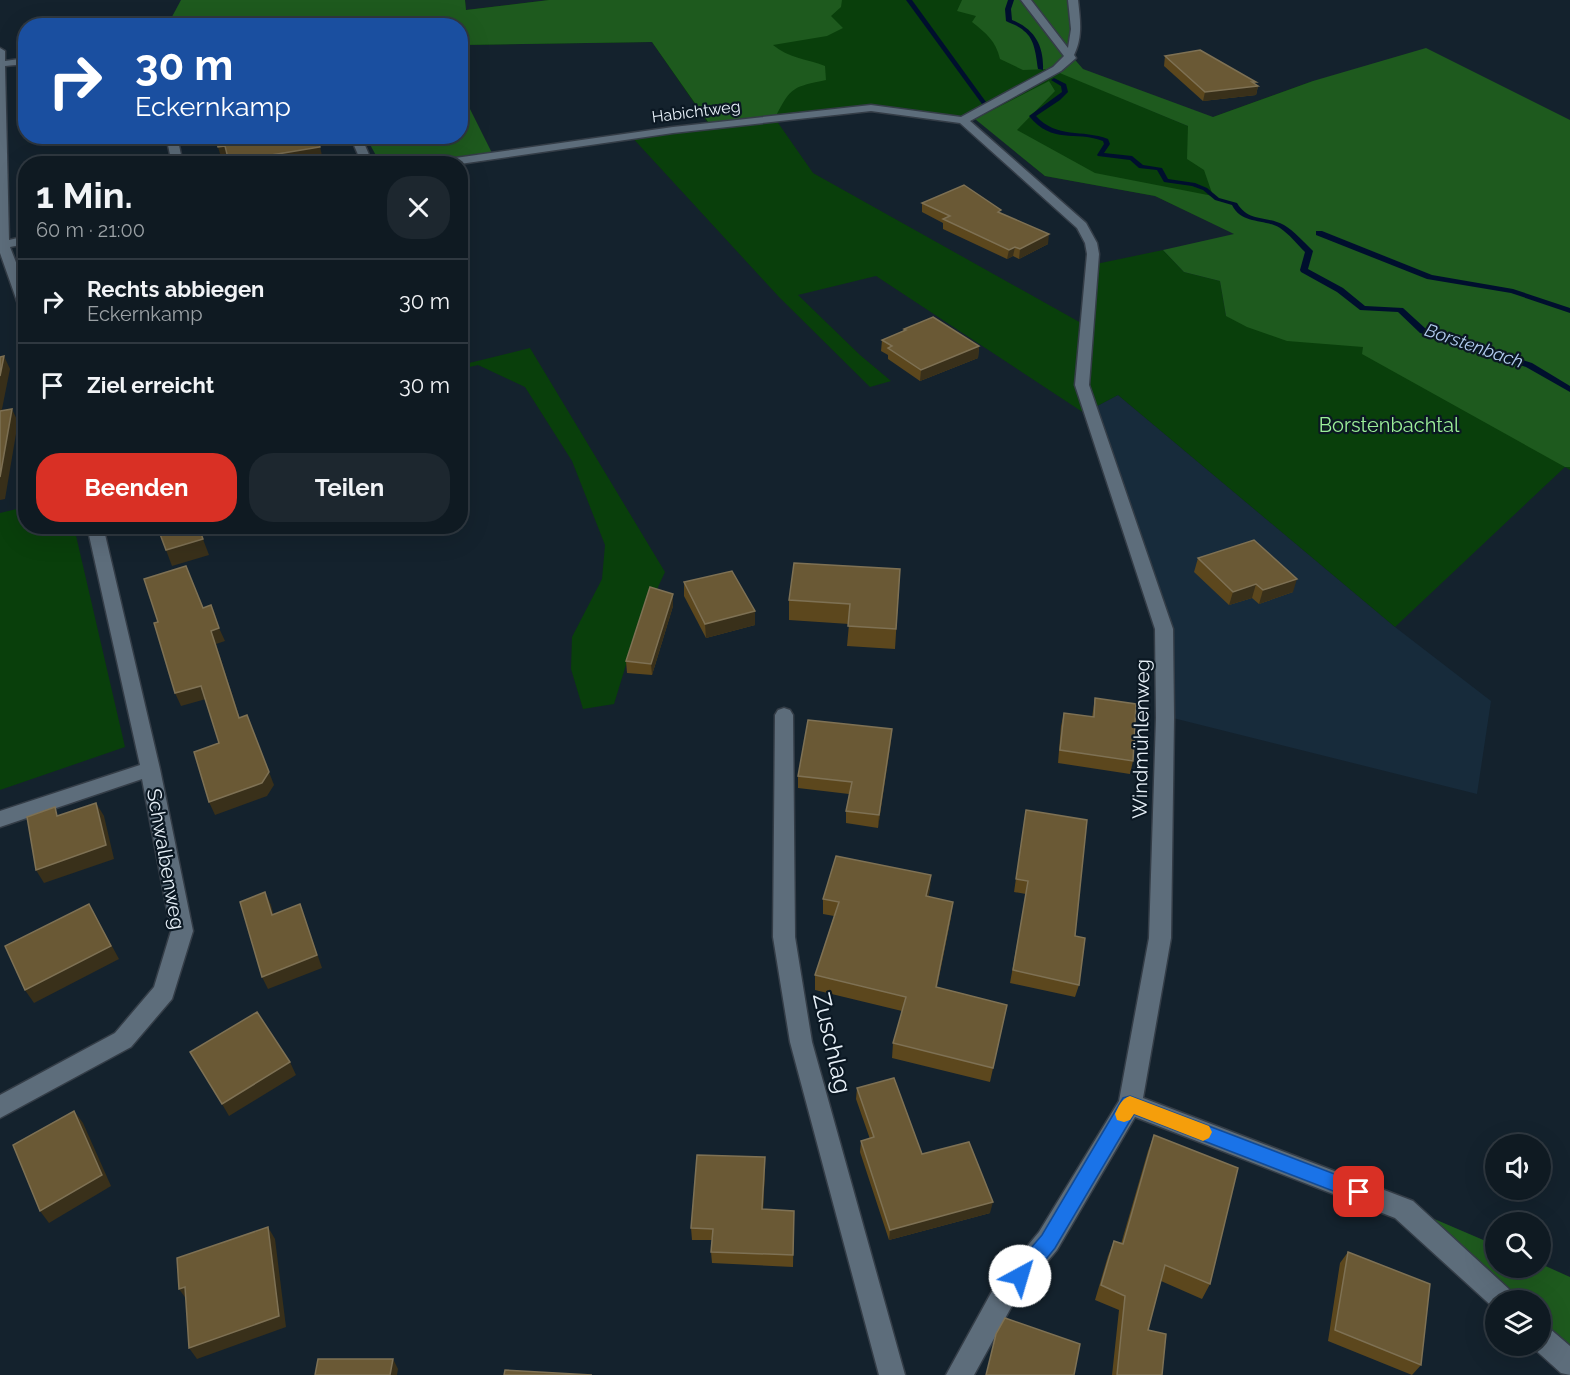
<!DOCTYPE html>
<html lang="de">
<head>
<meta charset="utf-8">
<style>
  :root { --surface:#0f1a22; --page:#1d272f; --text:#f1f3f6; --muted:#9ba1a5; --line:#2f3840; --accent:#d93025 }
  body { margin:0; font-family:Raleway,sans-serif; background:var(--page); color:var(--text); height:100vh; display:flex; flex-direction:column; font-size:22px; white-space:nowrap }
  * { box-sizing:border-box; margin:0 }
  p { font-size:20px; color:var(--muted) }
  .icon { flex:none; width:33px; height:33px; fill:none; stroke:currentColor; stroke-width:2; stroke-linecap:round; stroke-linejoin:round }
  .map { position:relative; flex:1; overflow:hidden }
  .sheet { position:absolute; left:18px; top:156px; width:450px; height:378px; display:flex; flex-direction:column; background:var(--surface); border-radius:24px; box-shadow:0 6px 24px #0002,0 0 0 2px var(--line) }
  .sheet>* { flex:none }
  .guide { position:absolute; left:18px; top:18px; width:450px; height:126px; border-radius:24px; box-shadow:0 6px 24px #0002,0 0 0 2px var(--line); background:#1a4fa0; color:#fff; overflow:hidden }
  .tools { position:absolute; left:1485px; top:1134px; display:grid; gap:12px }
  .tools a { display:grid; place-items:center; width:66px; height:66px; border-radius:50%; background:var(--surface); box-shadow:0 6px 24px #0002,0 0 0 2px var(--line); font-size:30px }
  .pin { position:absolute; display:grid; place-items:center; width:51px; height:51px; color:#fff; margin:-26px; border-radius:12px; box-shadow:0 3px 9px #0006 }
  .me { position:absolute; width:66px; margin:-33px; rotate:39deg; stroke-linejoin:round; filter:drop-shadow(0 0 4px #0008) }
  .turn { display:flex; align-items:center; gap:21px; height:126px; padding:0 18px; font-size:27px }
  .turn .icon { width:78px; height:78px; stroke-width:2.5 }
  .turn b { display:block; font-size:42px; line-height:51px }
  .round { display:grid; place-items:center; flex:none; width:63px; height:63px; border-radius:24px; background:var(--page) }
  .summary { display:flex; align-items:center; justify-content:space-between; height:102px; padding:0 18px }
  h1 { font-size:36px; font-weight:700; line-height:45px }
  .primary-button { display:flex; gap:12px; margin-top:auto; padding:12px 18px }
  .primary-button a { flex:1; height:69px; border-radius:24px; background:var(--accent); color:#fff; font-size:24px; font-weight:700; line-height:69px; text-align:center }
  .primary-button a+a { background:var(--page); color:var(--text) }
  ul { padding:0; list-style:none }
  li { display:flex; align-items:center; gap:18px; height:84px; padding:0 18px; border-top:2px solid var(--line) }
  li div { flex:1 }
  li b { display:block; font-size:22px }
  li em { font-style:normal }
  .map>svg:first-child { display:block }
  .built { fill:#172b3b }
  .green { fill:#093f0b; fill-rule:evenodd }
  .forest { fill:#1e5a1e }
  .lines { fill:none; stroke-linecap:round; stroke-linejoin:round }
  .stream { fill:#000f2e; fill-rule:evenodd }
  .minor-casing { stroke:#343d47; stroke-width:3 }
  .minor { fill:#5d6d7b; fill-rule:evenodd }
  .wall { fill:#5c471d }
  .shaded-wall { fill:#39301a }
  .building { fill:#6a5935; stroke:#7e7154; stroke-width:1.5 }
  .route { fill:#1a73e8; stroke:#114b97; stroke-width:1.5 }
  .slow { fill:#f59e0b }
  .labels { text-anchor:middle; stroke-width:4.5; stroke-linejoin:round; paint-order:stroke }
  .far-street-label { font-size:16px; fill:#e7f0f8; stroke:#0b1823 }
  .far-water-label { font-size:18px; font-style:italic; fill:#b2cbef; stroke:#0b1823 }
  .park-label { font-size:20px; fill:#9cef99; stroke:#0b1823 }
  .street-label { font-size:20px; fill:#e7f0f8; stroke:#0b1823 }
  .near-street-label { font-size:24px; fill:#e7f0f8; stroke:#0b1823 }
</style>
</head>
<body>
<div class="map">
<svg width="1570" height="1375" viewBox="0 0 1570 1375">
  <rect width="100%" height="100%" fill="#14222d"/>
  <polygon class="built" points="1118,395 1395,627 1491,701 1477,794 1161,715 1156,628 1084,413"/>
  <g class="green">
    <path d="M182 0H465L466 10 549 0H1067L1050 68 1188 126 1313 81 1570 178V470L1565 467 1395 627 1118 395 1084 413 876 276 798 295 860 355 891 381 870 387 779 297 629 134 708 123 652 42 461 45 460 26H168ZM872 104 975 118 1045 176 1155 196 1235 234 1226 316 1220 281 1184 272 1163 250 1096 264 1090 328 813 173 774 117Z"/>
    <polygon points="530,348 665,572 634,639 614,704 583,709 571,669 572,637 602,579 605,545 572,461 525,387 478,365 461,369 461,365"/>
    <polygon points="25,507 26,526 74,527 125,747 0,790 0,513"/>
  </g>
  <g class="forest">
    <path d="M181 0H465L466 10 549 0H842L841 7 831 16 843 28 827 36 773 45C788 58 807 59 825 66L826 80C794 87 791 86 776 116L709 123 652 42 461 45 460 26H167Z"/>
    <path d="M962 0H1067L1074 29 1070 54 1083 69 1213 117 1313 81 1426 48 1570 120V467H1565L1362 354 1363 347 1287 341 1247 327 1226 316 1220 281 1184 272 1163 250 1234 234 1155 196 1045 176 975 119 1049 81 1055 91 1017 130 1095 173 1213 196 1204 170 1187 159 1188 126 1050 69 1023 70 1000 59C996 41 986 33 972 22L976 16 957 11Z"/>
    <polygon points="461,91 492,153 416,163 380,163 366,137 460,136"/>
    <polygon points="1418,1212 1495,1245 1496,1268 1540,1268 1541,1264 1570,1277 1570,1359 1541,1330 1540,1300 1510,1300"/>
  </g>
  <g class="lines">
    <g class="stream">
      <polygon points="906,0 912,0 986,102 986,104 982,104"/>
      <path d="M1008 0H1014L1011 9 1012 20C1035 29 1044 46 1043 70L1038 69C1036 56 1035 39 1024 31 1019 26 1012 24 1006 21L1005 9Z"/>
      <path d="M1054 78 1066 84 1068 92 1060 100 1036 116C1057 139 1082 129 1108 139L1110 144 1104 153 1132 156 1143 165 1162 168 1168 179 1195 183 1207 188 1219 198 1237 203C1249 223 1266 215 1284 225 1294 231 1304 242 1313 251L1308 269 1343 288 1365 306 1403 308 1426 329 1532 363 1570 386V392L1526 367 1420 333 1398 312 1360 310 1337 292 1301 272 1300 270 1305 252C1297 244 1289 234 1280 228 1263 218 1242 225 1232 205L1215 200 1203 190 1192 186 1164 182 1157 170 1139 168 1130 160 1098 156 1097 155 1104 144 1103 141C1074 130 1053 145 1029 116L1062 92 1061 86 1051 80Z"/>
      <polygon points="1316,231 1322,231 1432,275 1513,289 1570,308 1570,313 1511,293 1427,279 1316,235"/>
    </g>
    <g class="minor-casing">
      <g id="minor">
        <path d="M1021 0H1031L1068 48 1071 29 1068 0H1078C1080 19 1083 37 1074 55L1076 58 1061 71 970 121 1086 223 1097 243 1099 254 1089 385 1173 629 1174 718 1171 938 1143 1098 1413 1201 1511 1291 1515 1300H1496V1310L1395 1218 1135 1117 1057 1250 1014 1302 974 1375H946L996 1284 1039 1232 1119 1101 1149 938 1156 718 1155 629 1075 385 1087 254 1085 243 1077 228 960 123 871 111 673 133 460 164H429L434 161 673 127 871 105 961 117 1053 67 1064 56Z"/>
        <polygon points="0,48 5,51 5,61 26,58 26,64 5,66 9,240 26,236 26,244 10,247 26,288 26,311 19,307 0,253"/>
        <polygon points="166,136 177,136 183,164 172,164"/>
        <polygon points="350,136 361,136 373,164 362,164"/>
        <polygon points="87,526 103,526 160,769 193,931 172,999 131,1047 0,1118 0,1095 115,1033 154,987 171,931 142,779 0,827 0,811 140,765"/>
        <polygon points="784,708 790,710 793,715 795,937 812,1042 905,1375 879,1375 790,1042 773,937 775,715 778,710"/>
        <polygon points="1540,1324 1549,1328 1570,1346 1570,1375 1561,1373 1531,1346 1540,1346"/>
      </g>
    </g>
    <use href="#minor" class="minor"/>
  </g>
  <g class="wall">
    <polygon points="1165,56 1255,84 1258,86 1256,95 1203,101 1164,66"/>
    <polygon points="922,203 1001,213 1048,244 1019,259 1013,256 1007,259 943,229 943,223 922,212"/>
    <polygon points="904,329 979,346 978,358 920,381 888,359 888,355 881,351 882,340 903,331"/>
    <polygon points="1198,558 1293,592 1259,604 1252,598 1229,605 1194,572"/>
    <polygon points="900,569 895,649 847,646 849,624 789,620 789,600"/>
    <polygon points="684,582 755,611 755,625 706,638 684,596"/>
    <polygon points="673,594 673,606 652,675 627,673 626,661"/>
    <polygon points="1095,698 1133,761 1130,774 1058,763 1061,726 1064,713 1092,717"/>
    <polygon points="892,729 878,828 846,823 846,811 849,794 798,788 798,776"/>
    <polygon points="1026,810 1075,936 1079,985 1075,997 1010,983 1026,894 1014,892"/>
    <polygon points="931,875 928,897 951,917 937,987 1007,1005 990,1082 892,1058 893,1043 902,1011 815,990 815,975 834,916 823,914 823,899"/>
    <polygon points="857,1088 922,1154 990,1213 889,1240 860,1152 861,1141 870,1139 856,1099"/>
    <polygon points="1154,1135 1210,1284 1202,1299 1161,1281 1148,1330 1162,1375 1112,1375 1119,1310 1095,1300 1108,1256 1114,1241 1121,1244 1148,1151"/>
    <polygon points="765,1169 763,1209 794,1211 793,1267 712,1263 711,1252 712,1240 692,1240 691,1228"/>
    <polygon points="1348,1252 1421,1365 1412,1375 1328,1341 1340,1263"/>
  </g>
  <g class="shaded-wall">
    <polygon points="1256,82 1254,86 1258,86 1256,95 1203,101 1205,92"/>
    <polygon points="225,146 320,147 324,164 223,164 218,147"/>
    <polygon points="1049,234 1048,244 1019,259 1020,249"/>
    <polygon points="1015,247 1013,256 1007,259 1009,250"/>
    <polygon points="460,296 465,296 468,314 460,315"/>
    <polygon points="979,346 978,358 920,381 921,370"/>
    <polygon points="4,356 10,369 0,419 0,376"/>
    <polygon points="12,409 18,422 5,499 0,500 0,477"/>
    <polygon points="198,526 209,555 172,566 166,550"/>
    <polygon points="1297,579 1293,592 1259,604 1263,590"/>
    <polygon points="1256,584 1252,598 1229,605 1233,592"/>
    <polygon points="673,594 673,606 652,675 651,664"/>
    <polygon points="755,611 755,625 706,638 705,624"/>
    <polygon points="219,628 225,641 216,644 244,731 239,718 211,631"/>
    <polygon points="201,686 206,699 181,706 175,693"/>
    <polygon points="247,715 274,785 267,796 215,815 209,802"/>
    <polygon points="892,729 891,742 878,828 879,815"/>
    <polygon points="96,803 104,816 114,859 44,883 36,870"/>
    <polygon points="931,875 930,890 925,911 926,896"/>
    <polygon points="265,892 271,905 277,927 272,915"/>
    <polygon points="953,902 951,917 934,1002 936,987"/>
    <polygon points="89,904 119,959 34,1003 25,990"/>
    <polygon points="300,904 322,968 268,989 262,977"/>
    <polygon points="290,1062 296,1075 229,1116 222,1104"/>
    <polygon points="74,1111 83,1123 111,1186 49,1223 40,1211"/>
    <polygon points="765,1157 765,1169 763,1221 762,1209"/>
    <polygon points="993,1202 990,1213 889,1240 890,1230"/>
    <polygon points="268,1227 275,1239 286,1327 197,1359 189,1348"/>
    <polygon points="185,1287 187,1300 179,1289"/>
    <polygon points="393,1359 398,1369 397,1375 390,1375"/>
  </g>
  <g class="building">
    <polygon points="1200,50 1256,82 1252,82 1258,86 1205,92 1165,56"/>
    <polygon points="215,136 316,136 320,147 229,162 225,146 218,147"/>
    <polygon points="136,157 137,164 95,164"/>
    <polygon points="964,185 1001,210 998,212 1049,234 1020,249 1015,247 1009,250 943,219 950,216 922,203"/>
    <polygon points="460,282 465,296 460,296"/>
    <polygon points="933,317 979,346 921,370 888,348 892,346 882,340 906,330 904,329"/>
    <polygon points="4,356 0,376 0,357"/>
    <polygon points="12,409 0,477 0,411"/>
    <polygon points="157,526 198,526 203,539 166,550"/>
    <polygon points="1254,540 1297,579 1263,590 1256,584 1233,592 1198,558"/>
    <polygon points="794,563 900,569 896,629 848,626 850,604 789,600"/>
    <polygon points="186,566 203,608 211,605 219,628 211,631 239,718 247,715 269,772 262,783 209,802 194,752 219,743 201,686 175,693 154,623 158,622 144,579"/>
    <polygon points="732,571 755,611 705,624 684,582"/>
    <polygon points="650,587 673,594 651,664 626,661"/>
    <polygon points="1095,698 1136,704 1133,761 1060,750 1064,713 1094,717"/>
    <polygon points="808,720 892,729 879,815 846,811 852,782 798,776"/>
    <polygon points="96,803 106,845 36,870 27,817 55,807 57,816"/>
    <polygon points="1026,810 1087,820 1075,936 1085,938 1079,985 1013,970 1028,881 1016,879"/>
    <polygon points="836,856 931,875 926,896 953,902 936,987 1007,1005 993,1068 893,1043 906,997 815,975 839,902 823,899"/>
    <polygon points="265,892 272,915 300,904 317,955 262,977 240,902"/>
    <polygon points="89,904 111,946 25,990 5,946"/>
    <polygon points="257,1012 290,1062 222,1104 190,1052"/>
    <polygon points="894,1078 922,1154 969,1142 993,1202 890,1230 861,1141 874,1137 857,1088"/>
    <polygon points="74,1111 102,1175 40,1211 13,1145"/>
    <polygon points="1154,1135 1238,1168 1210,1284 1165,1265 1148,1330 1166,1334 1162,1375 1117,1375 1125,1296 1101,1285 1114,1241 1123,1244"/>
    <polygon points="697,1155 765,1157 762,1209 794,1211 793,1255 711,1252 713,1229 691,1228"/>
    <polygon points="268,1227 279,1316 189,1348 185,1287 179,1289 177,1258"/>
    <polygon points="1348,1252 1430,1284 1421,1365 1335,1330"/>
    <polygon points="1005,1318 1080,1344 1074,1375 986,1375 996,1334"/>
    <polygon points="318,1359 393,1359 390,1375 315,1375"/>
    <polygon points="505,1370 592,1375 504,1375"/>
  </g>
  <polygon class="route" points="1130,1096 1366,1186 1368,1192 1366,1198 1359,1201 1134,1114 1055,1248 1027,1283 1020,1286 1013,1283 1010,1276 1013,1269 1042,1235 1123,1098"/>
  <path class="slow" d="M1130 1096 1209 1126 1212 1132 1209 1138 1203 1141 1134 1114 1130 1120 1124 1122 1117 1120 1115 1114C1119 1106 1121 1099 1130 1096Z"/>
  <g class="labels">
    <g class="far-street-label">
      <text transform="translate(696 111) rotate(-7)" y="6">Habichtweg</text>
    </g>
    <g class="far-water-label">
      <text transform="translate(1474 346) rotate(19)" y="6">Borstenbach</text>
    </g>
    <g class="park-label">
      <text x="1389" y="432">Borstenbachtal</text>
    </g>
    <g class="street-label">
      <text transform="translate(1141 739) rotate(-89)" y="7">Windmühlenweg</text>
      <text transform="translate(166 859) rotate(80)" y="7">Schwalbenweg</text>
    </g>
    <g class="near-street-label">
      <text transform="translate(832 1043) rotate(77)" y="8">Zuschlag</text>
    </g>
  </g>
</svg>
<div class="tools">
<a><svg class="icon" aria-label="sound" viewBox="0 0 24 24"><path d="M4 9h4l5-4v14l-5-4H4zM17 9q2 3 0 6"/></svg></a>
<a><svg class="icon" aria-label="search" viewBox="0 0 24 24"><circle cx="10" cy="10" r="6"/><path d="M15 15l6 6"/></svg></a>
<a><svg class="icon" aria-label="layers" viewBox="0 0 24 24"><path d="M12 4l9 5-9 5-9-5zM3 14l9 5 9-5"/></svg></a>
</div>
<div class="pin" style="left:1359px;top:1192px;background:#d93025"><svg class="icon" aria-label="arrive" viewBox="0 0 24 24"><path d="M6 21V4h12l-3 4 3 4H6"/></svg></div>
<svg class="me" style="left:1020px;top:1276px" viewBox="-20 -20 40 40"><circle r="19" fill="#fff"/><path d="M0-13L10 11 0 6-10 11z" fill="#1a73e8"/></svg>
<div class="guide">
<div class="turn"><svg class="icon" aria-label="right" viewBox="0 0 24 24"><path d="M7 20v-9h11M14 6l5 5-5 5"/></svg><div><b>30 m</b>Eckernkamp</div></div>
</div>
<section class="sheet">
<div class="summary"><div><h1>1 Min.</h1><p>60 m · 21:00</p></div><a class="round"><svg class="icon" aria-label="close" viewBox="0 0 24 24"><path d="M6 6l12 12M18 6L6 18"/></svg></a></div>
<ul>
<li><svg class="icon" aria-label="right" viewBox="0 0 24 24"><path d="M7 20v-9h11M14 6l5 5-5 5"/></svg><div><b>Rechts abbiegen</b><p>Eckernkamp</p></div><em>30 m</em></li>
<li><svg class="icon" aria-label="arrive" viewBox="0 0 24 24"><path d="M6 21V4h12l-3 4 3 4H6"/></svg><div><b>Ziel erreicht</b></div><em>30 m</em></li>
</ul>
<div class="primary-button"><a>Beenden</a><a>Teilen</a></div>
</section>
</div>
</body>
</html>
